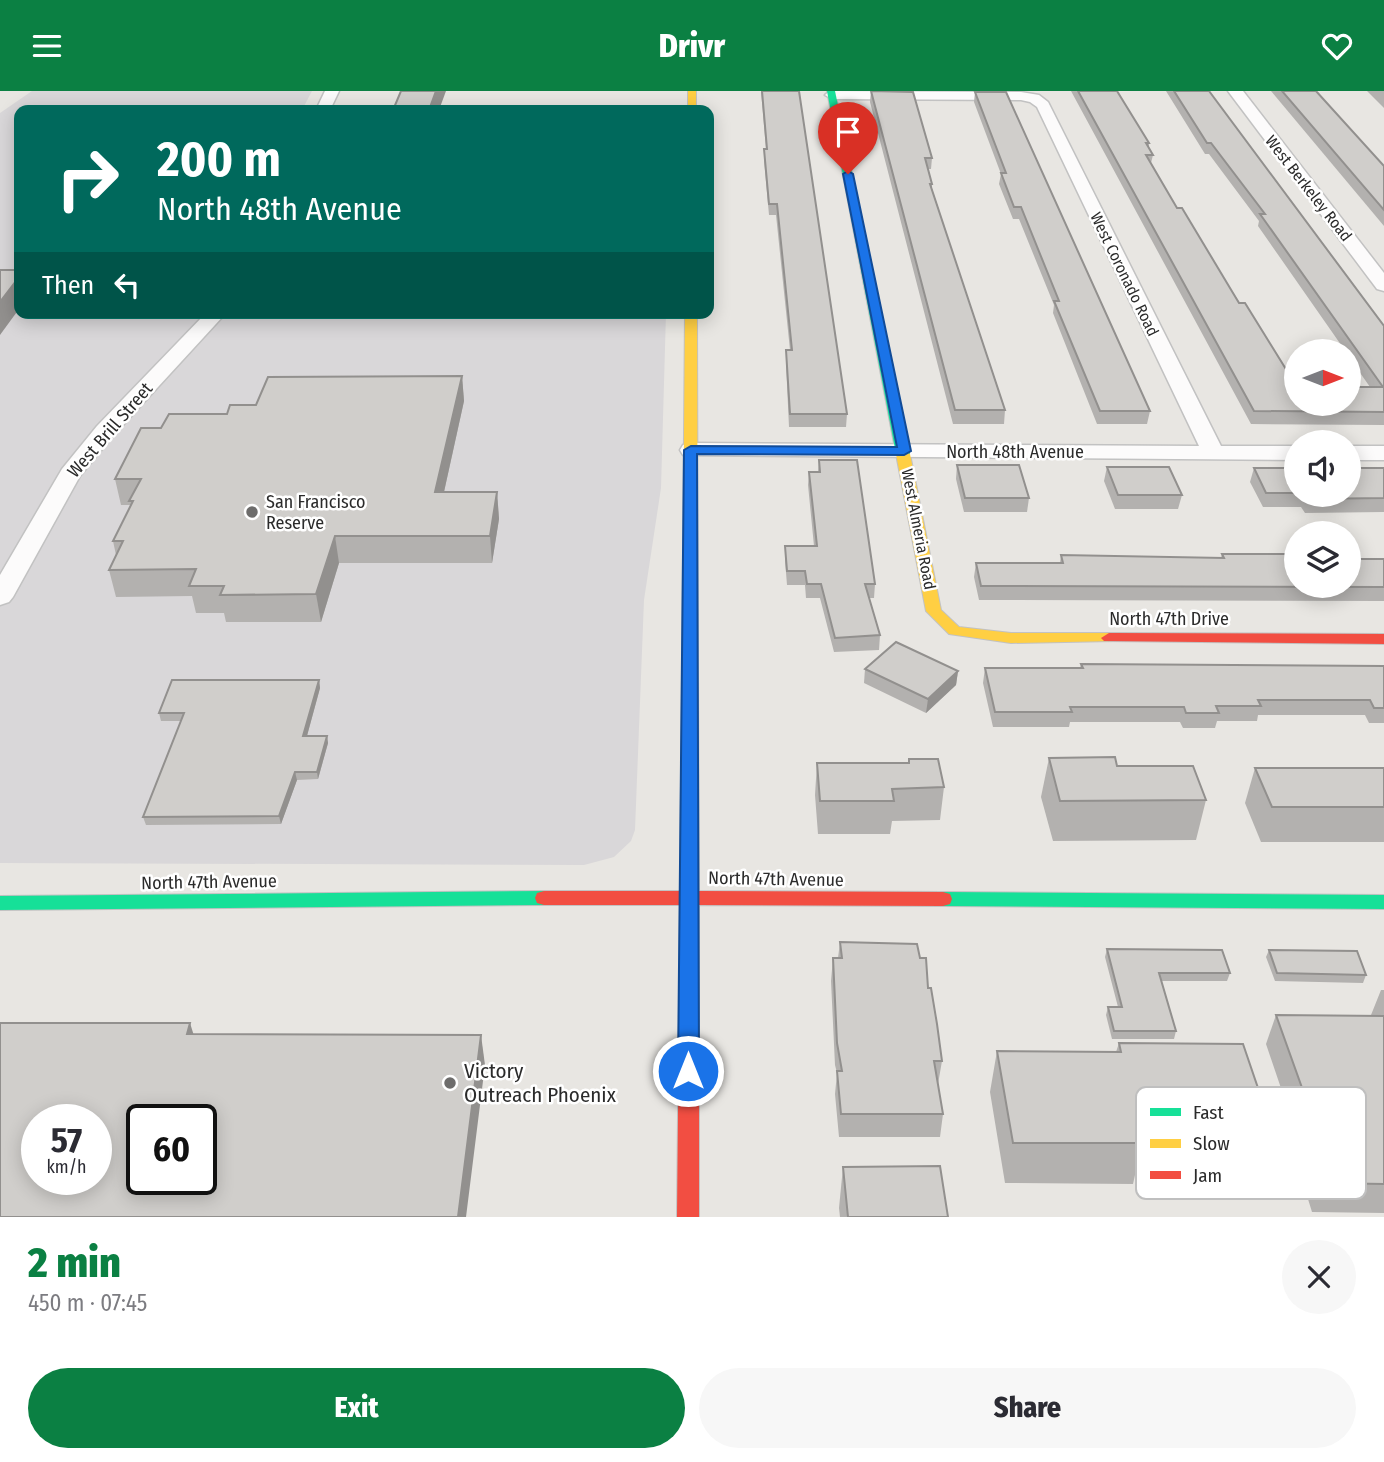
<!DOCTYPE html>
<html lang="en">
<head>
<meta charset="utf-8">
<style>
  :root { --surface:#fff; --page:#f7f7f7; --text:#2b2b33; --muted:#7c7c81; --accent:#0b8043 }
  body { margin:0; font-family:"Fira Sans Condensed",sans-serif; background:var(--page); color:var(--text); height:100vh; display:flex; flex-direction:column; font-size:26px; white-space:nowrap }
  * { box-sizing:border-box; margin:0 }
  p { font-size:23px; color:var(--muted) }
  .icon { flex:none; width:38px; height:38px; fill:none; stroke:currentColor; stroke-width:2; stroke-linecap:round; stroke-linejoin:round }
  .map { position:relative; height:1126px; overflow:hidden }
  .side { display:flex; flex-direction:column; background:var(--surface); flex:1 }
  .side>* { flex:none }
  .hud { position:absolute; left:14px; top:14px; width:700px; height:214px; border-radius:14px; box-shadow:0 4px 18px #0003; background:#00695c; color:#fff; overflow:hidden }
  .needle { width:46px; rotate:90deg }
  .controls { position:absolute; left:1284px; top:248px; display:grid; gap:14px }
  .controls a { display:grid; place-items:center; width:77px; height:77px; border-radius:50%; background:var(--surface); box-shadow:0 4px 18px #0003; font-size:35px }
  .speed { position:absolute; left:21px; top:1013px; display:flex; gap:14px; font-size:35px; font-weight:700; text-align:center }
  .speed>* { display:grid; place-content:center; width:91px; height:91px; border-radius:50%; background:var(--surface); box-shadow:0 4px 18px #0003; line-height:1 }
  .speed small { font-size:18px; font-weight:400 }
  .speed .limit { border:4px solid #111; border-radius:10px; background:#fff; color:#111 }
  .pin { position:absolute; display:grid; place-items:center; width:60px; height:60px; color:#fff; margin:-72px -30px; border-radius:50% 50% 50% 0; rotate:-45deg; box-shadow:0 0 7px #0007 }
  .pin .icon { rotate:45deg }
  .me { position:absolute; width:77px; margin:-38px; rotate:0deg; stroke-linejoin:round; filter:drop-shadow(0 0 5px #0008) }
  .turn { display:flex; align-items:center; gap:24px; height:147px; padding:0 28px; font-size:32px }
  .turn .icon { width:91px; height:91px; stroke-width:2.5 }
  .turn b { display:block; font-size:49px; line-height:60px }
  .then { display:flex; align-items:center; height:66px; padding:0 28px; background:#0003; gap:14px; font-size:26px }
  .round { display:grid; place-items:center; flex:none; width:74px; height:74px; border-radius:37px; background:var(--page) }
  .overview { display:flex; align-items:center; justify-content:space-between; height:119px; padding:0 28px }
  h1 { font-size:42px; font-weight:800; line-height:52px; color:var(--accent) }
  .button { display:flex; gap:14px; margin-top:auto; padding:14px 28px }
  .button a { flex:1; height:80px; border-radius:42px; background:var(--accent); color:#fff; font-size:28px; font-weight:800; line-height:80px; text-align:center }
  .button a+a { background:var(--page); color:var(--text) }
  header { display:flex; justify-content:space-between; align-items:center; height:91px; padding:0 28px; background:var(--accent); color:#fff; font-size:32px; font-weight:800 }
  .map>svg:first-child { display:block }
  .industrial { fill:#d9d7d9 }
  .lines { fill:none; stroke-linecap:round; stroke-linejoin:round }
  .street-casing { stroke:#c2c2c2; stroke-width:3 }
  .fast-casing { stroke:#c2c2c2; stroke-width:2 }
  .slow-casing { stroke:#c2c2c2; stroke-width:2 }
  .jam-casing { stroke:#c2c2c2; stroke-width:2 }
  .street { fill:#fcfbfb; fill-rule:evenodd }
  .fast { fill:#16e098; fill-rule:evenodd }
  .slow { fill:#ffcf43; fill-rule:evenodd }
  .jam { fill:#f24e42; fill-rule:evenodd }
  .wall { fill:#b3b1af }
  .shaded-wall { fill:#92908e }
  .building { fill:#d0cecb; stroke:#92908e; stroke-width:2; fill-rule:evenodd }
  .route { fill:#1a73e8; stroke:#114b97; stroke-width:2 }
  .poi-dot { fill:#6d6c6b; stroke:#fff; stroke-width:2.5 }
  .labels { text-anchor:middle; stroke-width:5; stroke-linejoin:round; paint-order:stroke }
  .far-street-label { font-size:16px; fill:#2b2b2b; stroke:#fff }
  .street-label { font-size:18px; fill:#2b2b2b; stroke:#fff }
  .poi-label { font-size:18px; fill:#2b2b2b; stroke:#fff; text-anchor:start }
  .near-poi-label { font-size:21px; fill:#2b2b2b; stroke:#fff; text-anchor:start }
  .key { fill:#fff; stroke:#bfbfbf; stroke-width:2 }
  .key-label { font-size:19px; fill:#2b2b2b }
</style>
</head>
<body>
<header><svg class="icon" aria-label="menu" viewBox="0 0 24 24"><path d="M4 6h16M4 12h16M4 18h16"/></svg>Drivr<svg class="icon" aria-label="heart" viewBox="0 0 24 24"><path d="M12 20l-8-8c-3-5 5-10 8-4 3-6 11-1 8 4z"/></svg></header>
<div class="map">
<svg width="1384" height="1126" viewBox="0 0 1384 1126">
  <rect width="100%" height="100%" fill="#e8e6e2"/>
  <polygon class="industrial" points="32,0 312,0 302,19 19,19 19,222 666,222 661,397 644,509 635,739 631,750 614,766 584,774 0,772 0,22"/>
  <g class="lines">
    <g class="street-casing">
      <g id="street">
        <polygon points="325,0 339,0 330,19 316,19"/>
        <polygon points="830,0 1021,1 1039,4 1048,11 1221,355 1297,355 1297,369 683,364 680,359 683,354 691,352 1199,355 1037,16 1030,11 1021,9 832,8 825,4"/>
        <polygon points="1228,0 1243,0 1384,182 1384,200 1377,198"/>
        <polygon points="206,222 226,222 113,345 80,385 13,506 9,511 0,514 0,484 62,378 97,335"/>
        <rect x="1349" y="355" width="35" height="14"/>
      </g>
    </g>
    <g class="fast-casing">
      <g id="fast">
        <polygon points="827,0 835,0 910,363 903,367 896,363"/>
        <polygon points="544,800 551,802 553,807 551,812 544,814 0,819 0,805"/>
        <polygon points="943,801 1384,804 1384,818 943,815 936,813 934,808 936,803"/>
      </g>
    </g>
    <g class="slow-casing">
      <g id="slow">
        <rect x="688" y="0" width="8" height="19"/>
        <polygon points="685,222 697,222 698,589 690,594 682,589"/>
        <polygon points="903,359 910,363 941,519 959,536 1011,542 1109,542 1117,547 1114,550 1011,552 949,543 926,520 896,363"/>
      </g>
    </g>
    <g class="jam-casing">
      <g id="jam">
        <polygon points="1109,542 1384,543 1384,553 1104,550 1101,547"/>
        <polygon points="690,584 698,589 699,800 943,801 950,803 952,808 950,813 943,815 699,814 699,1126 677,1126 680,814 544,814 537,812 535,807 537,802 544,800 680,800 682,589"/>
      </g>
    </g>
    <use href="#street" class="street"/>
    <use href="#fast" class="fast"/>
    <use href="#slow" class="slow"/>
    <use href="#jam" class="jam"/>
  </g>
  <g class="wall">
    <polygon points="761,0 799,0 847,323 846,336 789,336 786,272 786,259 790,259 776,124 769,124 764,69 764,58 766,58"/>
    <polygon points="871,0 932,67 931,78 928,78 932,93 932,98 1005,319 1004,333 953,333 870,11"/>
    <polygon points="1071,0 1117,0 1149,52 1149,57 1153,64 1151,72 1177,117 1296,296 1370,296 1349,266 1349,261 1346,261 1258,135 1259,130 1209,63 1205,63 1166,0 1209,0 1384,235 1384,334 1251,333"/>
    <polygon points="1271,0 1315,0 1384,75 1384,135"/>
    <polygon points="1367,0 1384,0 1384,17"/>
    <polygon points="975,1 1150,320 1147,333 1097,333 1053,222 1054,214 1019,128 1013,128 999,93 1001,83 974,11"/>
    <polygon points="462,285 464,310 444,401 497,401 499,428 492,472 339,472 321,531 226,531 224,522 196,522 192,505 116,506 109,479 116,464 113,450 131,414 121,414 115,388 161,337 227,323 256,314"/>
    <polygon points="819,369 875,493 874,507 869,507 880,544 879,559 834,561 820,507 806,507 805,494 787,494 785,469 785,455 814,455 808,394 809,381 818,381"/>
    <polygon points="957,374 1029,407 1027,421 964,421 956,388"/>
    <polygon points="1107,376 1182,404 1178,418 1115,418 1104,390"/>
    <polygon points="1254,377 1297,377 1297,404 1349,404 1384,377 1384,421 1305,422 1301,416 1263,416 1250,391"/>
    <polygon points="1222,463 1294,468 1384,468 1384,510 979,509 974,486 976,472 1060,472 1061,464 1221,467"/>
    <polygon points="1081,573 1384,575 1384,632 1369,632 1365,624 1258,624 1257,630 1217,630 1215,637 1183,637 1180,631 1070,631 1069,636 993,636 983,592 985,577 1080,577"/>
    <polygon points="865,578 958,580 956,594 926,622 864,592"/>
    <polygon points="319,589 320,597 307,645 327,645 328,652 318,688 297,689 281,733 146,734 143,726 181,630 161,630 159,622"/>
    <polygon points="1049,667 1117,675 1206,709 1196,749 1053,750 1041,706"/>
    <polygon points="909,668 944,696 940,729 892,730 890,743 818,743 815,704 817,672 908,672"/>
    <polygon points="1255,677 1384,677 1384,751 1261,751 1245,712"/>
    <polygon points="840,851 928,897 942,970 938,993 943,1023 940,1046 839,1046 835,1003 837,982 835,974 831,890 833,867 838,867"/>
    <polygon points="1107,858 1230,882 1227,890 1161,890 1176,940 1174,948 1112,948 1106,924 1108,916 1118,916 1105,866"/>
    <polygon points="1269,859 1366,884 1363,892 1275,890 1266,866"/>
    <polygon points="1381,899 1384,899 1384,1122 1312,1121 1299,1079 1304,1065 1266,953 1276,924 1371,924"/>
    <polygon points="1119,952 1274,1044 1259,1084 1135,1084 1133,1093 1005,1092 990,1001 997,960 1116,961"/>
    <polygon points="843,1076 948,1126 840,1126 839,1117"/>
  </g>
  <g class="shaded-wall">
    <polygon points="436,0 446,0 439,19 429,19"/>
    <polygon points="19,186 19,218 0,244 0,211"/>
    <polygon points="462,285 464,310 438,428 435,401"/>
    <polygon points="497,401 499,428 492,472 490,445"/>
    <polygon points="335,445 339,472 321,531 316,503"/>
    <polygon points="958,580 956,594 926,622 928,608"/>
    <polygon points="319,589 320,597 305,652 303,645"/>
    <polygon points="327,645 328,652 318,688 317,681"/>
    <polygon points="295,681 297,689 281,733 279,725"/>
    <polygon points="190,932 199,961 187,943"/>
    <polygon points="481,944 485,974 466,1126 458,1126"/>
  </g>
  <g class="building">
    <polygon points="401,0 436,0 429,19 393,19"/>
    <polygon points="762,0 799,0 847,323 790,323 786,259 792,259 777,113 769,113 764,58 767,58"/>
    <polygon points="871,0 913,1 932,67 925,67 932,93 930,93 1005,319 955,319"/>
    <polygon points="1078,0 1117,0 1149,52 1146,52 1153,64 1146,64 1177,117 1182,117 1239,212 1245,212 1297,296 1297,313 1349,313 1349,296 1383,296 1260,123 1265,123 1211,52 1207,52 1174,0 1209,0 1384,235 1384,321 1254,320"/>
    <polygon points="1282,0 1316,0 1384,75 1384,119"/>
    <polygon points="975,1 1006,1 1150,320 1100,320 1054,210 1059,210 1021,116 1014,116 1001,82 1006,82"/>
    <polygon points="0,179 19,179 19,186 0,211"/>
    <polygon points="462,285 435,401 497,401 490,445 335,445 316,503 220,504 224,495 189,495 196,478 109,479 123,450 113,450 133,410 129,410 141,388 115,388 141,337 161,337 169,323 227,323 230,314 256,314 268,286"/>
    <polygon points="819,369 857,369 875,493 865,493 880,544 835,547 821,493 807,493 805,480 787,480 785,455 817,455 809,381 820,381"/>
    <polygon points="957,374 1019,374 1029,407 965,407"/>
    <polygon points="1107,376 1169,376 1182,404 1118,404"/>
    <polygon points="1254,377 1297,377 1297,402 1266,402"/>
    <polygon points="1349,377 1384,377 1384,407 1309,408 1307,404 1349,404"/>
    <polygon points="1222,463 1291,463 1294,468 1297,468 1297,495 1349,495 1349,468 1384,468 1384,496 981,495 976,472 1063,472 1061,464 1224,467"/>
    <polygon points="896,551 958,580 928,608 865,578"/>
    <polygon points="1081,573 1384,575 1384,617 1374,617 1370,609 1258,609 1261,615 1216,615 1219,622 1186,622 1184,616 1070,616 1072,621 995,621 985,577 1083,577"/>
    <polygon points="172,589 319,589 303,645 327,645 317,681 295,681 279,725 143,726 184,622 159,622"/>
    <polygon points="1115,666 1117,675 1193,675 1206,709 1060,710 1049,667"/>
    <polygon points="909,668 938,668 944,696 892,698 894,710 820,710 817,672 909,672"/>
    <polygon points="1255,677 1384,677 1384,716 1272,716"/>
    <polygon points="840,851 917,853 920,867 926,867 928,897 931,897 937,933 942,970 934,970 943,1023 841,1023 837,980 842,980 837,952 833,867 842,867"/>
    <polygon points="1107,858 1222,859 1230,882 1159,882 1176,940 1114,940 1108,916 1122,916"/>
    <polygon points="1269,859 1357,860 1366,884 1277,882"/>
    <polygon points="1276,924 1384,925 1384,1093 1324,1092 1310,1050 1321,1050"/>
    <path d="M0 932H190L187 943 481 944 458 1126H0ZM37 1029H96V1088H37ZM142 1029H201V1088H142Z"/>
    <polygon points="1119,952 1243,953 1274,1044 1142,1044 1144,1052 1013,1052 997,960 1121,961"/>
    <polygon points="940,1075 948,1126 848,1126 843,1076"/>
  </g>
  <polygon class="route" points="848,80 853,83 911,360 904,364 697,363 699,980 696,986 688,989 681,986 678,980 684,359 691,355 897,356 843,83"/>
  <g class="poi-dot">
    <circle cx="252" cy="421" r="7"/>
    <circle cx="450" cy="992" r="7"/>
  </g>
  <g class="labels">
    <g class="far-street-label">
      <text transform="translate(1309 97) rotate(52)" y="6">West Berkeley Road</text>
      <text transform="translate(1125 183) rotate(64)" y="6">West Coronado Road</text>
      <text transform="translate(919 438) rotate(79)" y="6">West Almeria Road</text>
    </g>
    <g class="street-label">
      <text transform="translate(110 339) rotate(-49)" y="6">West Brill Street</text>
      <text x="1015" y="367">North 48th Avenue</text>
      <text x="1169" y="534">North 47th Drive</text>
      <text transform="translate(776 788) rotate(1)" y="6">North 47th Avenue</text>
      <text transform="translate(209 791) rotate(-1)" y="6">North 47th Avenue</text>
    </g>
    <g class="poi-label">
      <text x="266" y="417">San Francisco<tspan x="266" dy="21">Reserve</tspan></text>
    </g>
    <g class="near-poi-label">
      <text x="464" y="987">Victory<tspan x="464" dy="24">Outreach Phoenix</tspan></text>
    </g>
  </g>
  <rect x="1136" y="996" width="230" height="112" rx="10" class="key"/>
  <rect x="1150" y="1017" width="31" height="8" fill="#16e098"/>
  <rect x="1150" y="1048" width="31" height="9" fill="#ffcf43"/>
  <rect x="1150" y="1080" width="31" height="8" fill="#f24e42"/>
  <g class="key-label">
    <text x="1193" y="1028">Fast</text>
    <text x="1193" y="1059">Slow</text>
    <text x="1193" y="1091">Jam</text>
  </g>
</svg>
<div class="controls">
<a><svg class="needle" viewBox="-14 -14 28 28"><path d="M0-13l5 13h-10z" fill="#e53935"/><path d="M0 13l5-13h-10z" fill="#7c7c81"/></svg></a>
<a><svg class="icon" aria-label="sound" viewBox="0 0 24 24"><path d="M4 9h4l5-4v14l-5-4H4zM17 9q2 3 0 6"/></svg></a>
<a><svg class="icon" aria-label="layers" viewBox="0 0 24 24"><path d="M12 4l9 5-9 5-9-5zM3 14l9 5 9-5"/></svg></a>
</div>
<div class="speed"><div>57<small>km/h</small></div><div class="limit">60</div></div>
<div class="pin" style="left:848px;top:83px;background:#d93025"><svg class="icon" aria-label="arrive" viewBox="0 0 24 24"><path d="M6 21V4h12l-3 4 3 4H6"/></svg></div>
<svg class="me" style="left:688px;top:980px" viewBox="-20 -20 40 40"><circle r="17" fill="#1a73e8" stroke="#fff" stroke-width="3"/><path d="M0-11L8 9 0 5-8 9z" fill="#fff"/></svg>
<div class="hud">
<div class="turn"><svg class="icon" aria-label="right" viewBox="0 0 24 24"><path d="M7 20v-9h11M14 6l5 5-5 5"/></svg><div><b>200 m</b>North 48th Avenue</div></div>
<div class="then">Then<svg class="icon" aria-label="left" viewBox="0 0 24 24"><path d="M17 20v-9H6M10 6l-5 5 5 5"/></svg></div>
</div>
</div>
<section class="side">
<div class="overview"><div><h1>2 min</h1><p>450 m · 07:45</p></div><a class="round"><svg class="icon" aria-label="close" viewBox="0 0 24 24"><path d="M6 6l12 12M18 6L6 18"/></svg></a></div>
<div class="button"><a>Exit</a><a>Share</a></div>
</section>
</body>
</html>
